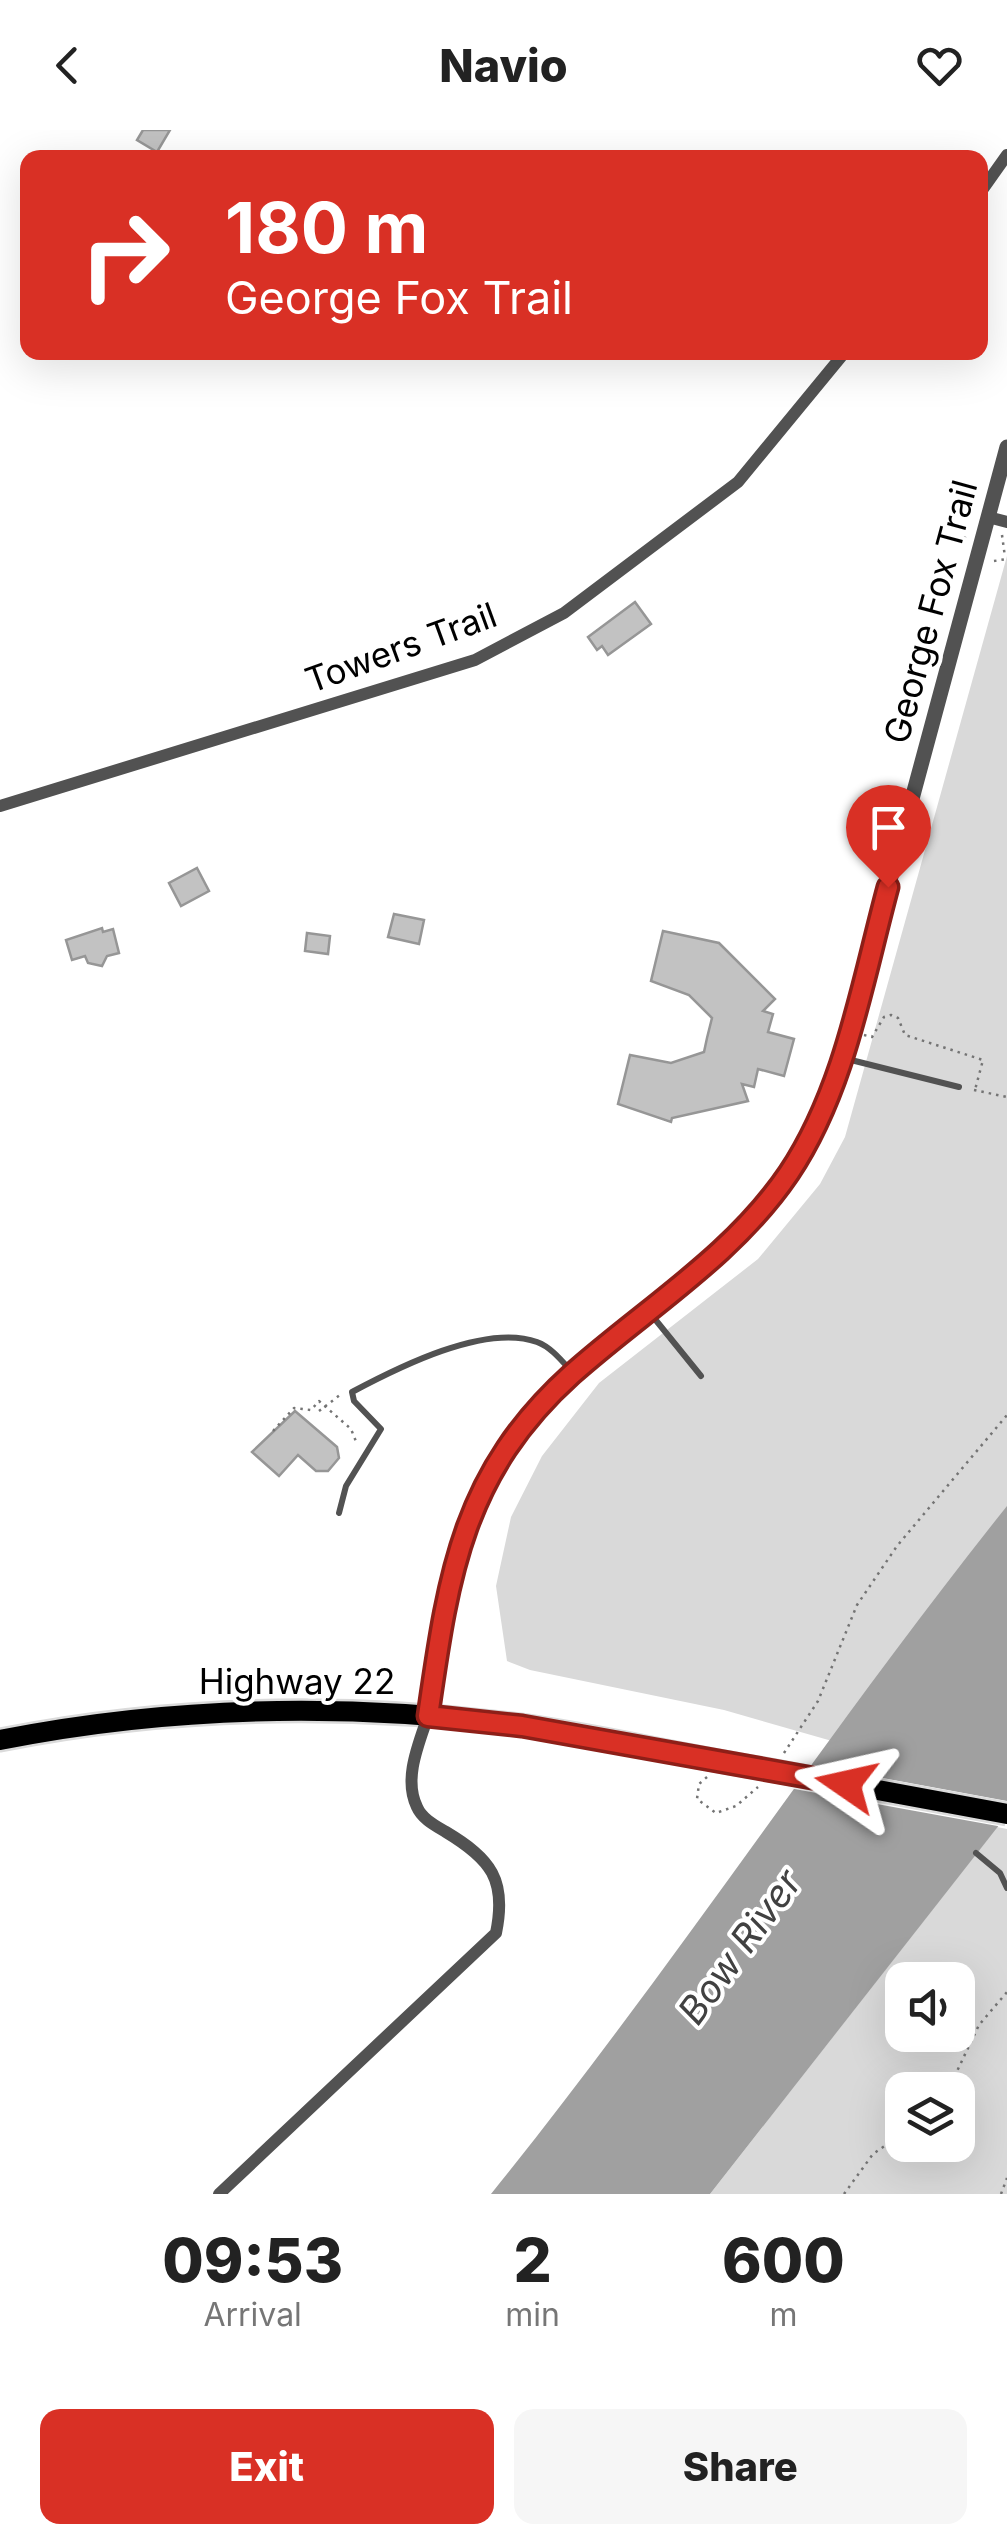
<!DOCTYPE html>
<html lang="en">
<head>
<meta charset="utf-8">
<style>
  :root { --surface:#fff; --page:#f6f6f6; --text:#222; --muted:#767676; --accent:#d93025 }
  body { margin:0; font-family:Inter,sans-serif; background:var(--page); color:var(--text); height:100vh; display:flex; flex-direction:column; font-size:38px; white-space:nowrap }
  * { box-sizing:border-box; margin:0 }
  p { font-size:32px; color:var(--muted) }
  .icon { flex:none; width:55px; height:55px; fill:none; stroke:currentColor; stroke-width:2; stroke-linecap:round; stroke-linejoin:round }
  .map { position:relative; height:2064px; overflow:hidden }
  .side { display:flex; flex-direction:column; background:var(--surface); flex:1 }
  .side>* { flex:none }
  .top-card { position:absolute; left:20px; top:20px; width:968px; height:210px; border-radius:20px; box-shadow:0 10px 40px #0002; background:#d93025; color:#fff; overflow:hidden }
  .controls { position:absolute; left:885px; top:1832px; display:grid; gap:20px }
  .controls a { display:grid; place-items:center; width:90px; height:90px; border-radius:20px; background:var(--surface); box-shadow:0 10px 40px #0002; font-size:50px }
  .pin { position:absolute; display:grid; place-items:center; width:85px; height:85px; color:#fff; margin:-102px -42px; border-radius:50% 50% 50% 0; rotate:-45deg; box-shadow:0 0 10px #0007 }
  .pin .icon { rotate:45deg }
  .me { position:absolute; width:110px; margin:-55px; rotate:281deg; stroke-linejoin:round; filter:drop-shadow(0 0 8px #0008) }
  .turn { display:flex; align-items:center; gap:35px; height:210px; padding:0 40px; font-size:45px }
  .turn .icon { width:130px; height:130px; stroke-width:2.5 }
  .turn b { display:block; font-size:70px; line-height:85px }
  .eta { display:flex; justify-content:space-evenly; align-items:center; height:170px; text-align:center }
  .eta b { font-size:60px; font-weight:800; line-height:70px }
  .button { display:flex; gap:20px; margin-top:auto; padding:20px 40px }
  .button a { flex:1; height:115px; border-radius:20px; background:var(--accent); color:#fff; font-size:40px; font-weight:800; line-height:115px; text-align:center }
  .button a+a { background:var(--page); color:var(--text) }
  header { display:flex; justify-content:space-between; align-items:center; height:130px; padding:0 40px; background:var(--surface); font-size:45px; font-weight:800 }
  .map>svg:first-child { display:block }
  .green { fill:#d9d9d9; fill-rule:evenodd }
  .water { fill:#a0a0a0 }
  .pier { fill:#fff }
  .building { fill:#c2c2c2; stroke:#969696; stroke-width:2.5 }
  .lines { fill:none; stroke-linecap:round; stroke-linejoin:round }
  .primary-casing { stroke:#dbdbdb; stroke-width:25 }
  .path { stroke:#747474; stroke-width:2.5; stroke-dasharray:2.5 5; stroke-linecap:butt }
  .service { stroke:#525252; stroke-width:6 }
  .minor { stroke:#525252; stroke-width:12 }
  .tertiary { stroke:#525252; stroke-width:15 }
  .primary { stroke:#000; stroke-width:20 }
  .primary-bridge-casing { stroke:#dbdbdb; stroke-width:25; stroke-linecap:butt }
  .primary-bridge { stroke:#000; stroke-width:20 }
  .route-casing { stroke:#8d1f18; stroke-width:25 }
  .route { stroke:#d93025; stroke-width:18 }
  .labels { text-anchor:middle; stroke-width:8; stroke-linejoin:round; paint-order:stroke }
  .street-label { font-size:35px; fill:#000; stroke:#fff }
  .water-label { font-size:38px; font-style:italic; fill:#414141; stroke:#fff }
</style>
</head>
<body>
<header><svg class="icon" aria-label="back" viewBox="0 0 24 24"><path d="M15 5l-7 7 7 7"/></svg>Navio<svg class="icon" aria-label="heart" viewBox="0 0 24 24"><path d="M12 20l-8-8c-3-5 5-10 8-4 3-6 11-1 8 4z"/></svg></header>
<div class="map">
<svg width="1007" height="2064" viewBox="0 0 1007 2064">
  <rect width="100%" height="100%" fill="#fff"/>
  <g class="green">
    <polygon points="1007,426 1007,1394 839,1613 724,1580 530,1540 507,1531 496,1456 511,1387 542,1326 599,1253 758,1129 820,1054 845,1007"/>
    <path d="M997 1697 1007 1699V2064H710ZM902 1850H958V1905H902ZM902 1960H958V2015H902Z"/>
  </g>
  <path class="water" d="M1007 1376V1685L710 2064H491C671 1841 828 1600 1007 1376Z"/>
  <polygon class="pier" points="807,1634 1007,1671 1007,1693 1003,1697 789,1658"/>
  <g class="building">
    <polygon points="143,0 170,0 157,22 137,10"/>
    <polygon points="635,472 651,494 608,525 602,516 597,520 588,507"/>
    <polygon points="197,738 209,761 181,776 169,753"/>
    <polygon points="394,784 424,790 419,814 388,807"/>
    <polygon points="102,798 103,802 113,799 119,823 107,826 102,836 88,833 85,826 72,830 66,810"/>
    <polygon points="663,801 719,813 775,869 763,881 773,884 768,902 794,909 784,946 758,939 754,957 742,954 748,971 672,988 671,992 618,974 630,925 671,933 704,922 707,908 712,888 689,865 651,851"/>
    <polygon points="307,803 330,806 328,824 305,821"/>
    <polygon points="295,1281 337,1317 339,1328 328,1341 316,1341 298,1325 279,1346 252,1322"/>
  </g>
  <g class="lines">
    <g class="primary-casing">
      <path id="primary" d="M0 1610C171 1576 347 1573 520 1595 600 1606 679 1625 759 1638"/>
    </g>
    <g class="path">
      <polyline points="1002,405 1005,427"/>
      <polyline points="962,416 969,395"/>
      <polyline points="994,431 1007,429"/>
      <polyline points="864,905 872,907 884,887 891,885 898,888 905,905 983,930 975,960"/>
      <polyline points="974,960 1007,967"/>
      <polyline points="319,1281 340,1265"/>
      <polyline points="273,1301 294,1278 311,1280 319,1271 351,1299 357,1314"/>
      <polyline points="784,1623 818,1571 857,1475 897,1416 1007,1285"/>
      <polyline points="707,1647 699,1654 697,1669 716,1683 736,1676 758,1657"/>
      <polyline points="948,1960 979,1895 1007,1862"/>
      <polyline points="844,2064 873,2024 902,2004"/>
      <polyline points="1001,2064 1007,2048"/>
    </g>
    <g class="service">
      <polyline points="843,928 959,957"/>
      <polyline points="650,1183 701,1246"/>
      <path d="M339 1383 346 1356 381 1299 354 1271 352 1262C397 1238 485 1193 537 1212 551 1217 562 1231 572 1242"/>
      <polyline points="976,1723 1000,1743 1007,1758"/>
    </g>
    <g class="minor">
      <polyline points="980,63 1007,25"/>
      <polyline points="988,387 1007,392"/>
      <polyline points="0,676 475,530 564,483 738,352 845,222"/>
      <path d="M219 2064 496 1803C507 1750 491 1729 446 1702 436 1696 422 1689 417 1677 403 1649 419 1613 428 1586"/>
    </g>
    <path class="tertiary" d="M428 1586C439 1504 447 1426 487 1352 548 1237 670 1180 755 1087 796 1042 823 985 842 928L1007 317"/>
    <use href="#primary" class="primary"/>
    <g class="primary-bridge-casing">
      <polyline id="primary-bridge" points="759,1638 1007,1684"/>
    </g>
    <use href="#primary-bridge" class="primary-bridge"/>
  </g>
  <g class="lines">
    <g class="route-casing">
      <path id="route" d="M846 1654 522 1596 428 1586C448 1448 461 1344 572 1244 645 1179 733 1126 789 1043 845 959 862 853 888 757"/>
    </g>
    <use href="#route" class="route"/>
  </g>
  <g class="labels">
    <g class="street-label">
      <text transform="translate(931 482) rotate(-75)" y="12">George Fox Trail</text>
      <text transform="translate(401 518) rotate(-20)" y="12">Towers Trail</text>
      <text x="297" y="1564">Highway 22</text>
    </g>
    <g class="water-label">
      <text transform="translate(740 1817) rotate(-54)" y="13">Bow River</text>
    </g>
  </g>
</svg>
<div class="controls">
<a><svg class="icon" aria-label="sound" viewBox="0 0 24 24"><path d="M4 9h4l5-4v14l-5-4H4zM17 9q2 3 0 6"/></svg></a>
<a><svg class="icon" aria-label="layers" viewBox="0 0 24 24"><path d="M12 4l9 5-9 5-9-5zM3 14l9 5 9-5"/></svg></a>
</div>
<div class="pin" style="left:888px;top:757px;background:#d93025"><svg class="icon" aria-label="arrive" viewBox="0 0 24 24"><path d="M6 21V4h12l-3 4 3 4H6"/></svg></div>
<svg class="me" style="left:846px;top:1654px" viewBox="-20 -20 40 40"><path d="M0-17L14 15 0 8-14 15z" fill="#d93025" stroke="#fff" stroke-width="4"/></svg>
<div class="top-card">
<div class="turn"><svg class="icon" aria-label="right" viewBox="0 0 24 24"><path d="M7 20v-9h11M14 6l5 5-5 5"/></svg><div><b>180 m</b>George Fox Trail</div></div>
</div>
</div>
<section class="side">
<div class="eta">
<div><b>09:53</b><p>Arrival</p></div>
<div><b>2</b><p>min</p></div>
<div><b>600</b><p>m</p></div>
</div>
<div class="button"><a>Exit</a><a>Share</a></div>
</section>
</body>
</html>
